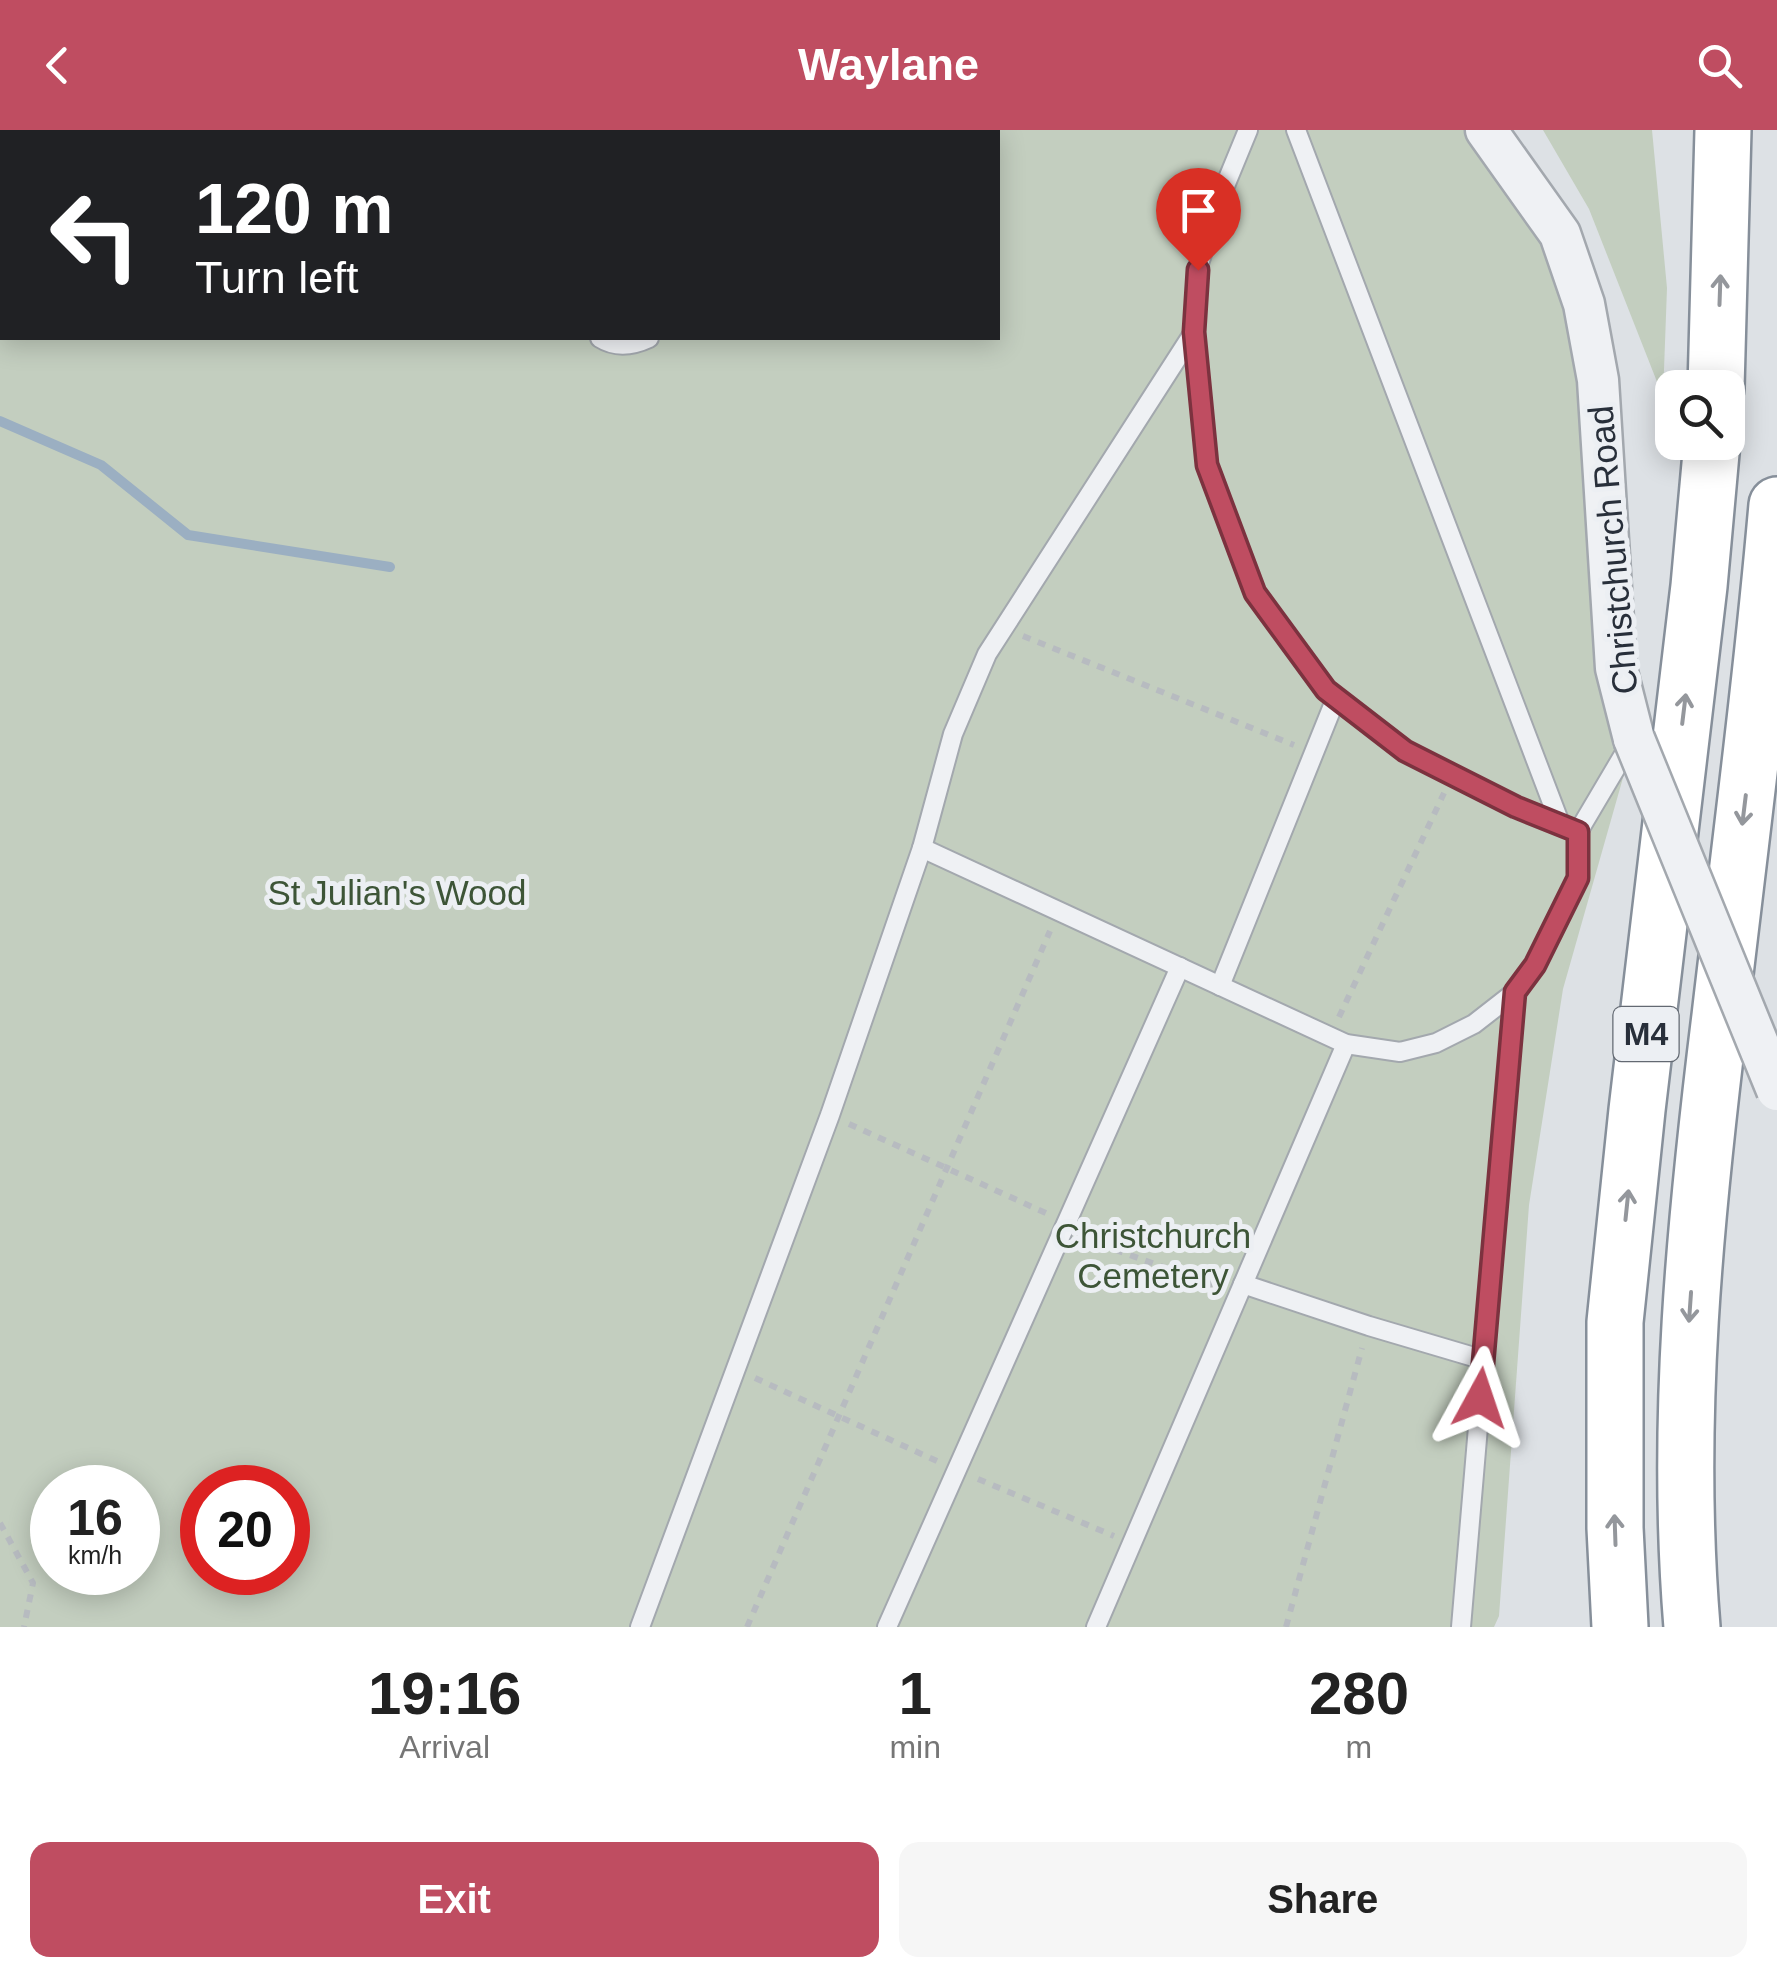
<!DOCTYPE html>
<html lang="en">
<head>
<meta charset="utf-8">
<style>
  :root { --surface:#fff; --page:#f6f6f6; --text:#222; --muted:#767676; --accent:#bf4d61 }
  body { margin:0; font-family:Helvetica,sans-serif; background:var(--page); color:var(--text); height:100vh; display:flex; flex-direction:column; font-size:38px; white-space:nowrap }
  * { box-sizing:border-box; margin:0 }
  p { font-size:32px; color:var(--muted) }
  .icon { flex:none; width:55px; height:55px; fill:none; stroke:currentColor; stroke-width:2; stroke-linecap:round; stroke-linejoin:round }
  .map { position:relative; height:1497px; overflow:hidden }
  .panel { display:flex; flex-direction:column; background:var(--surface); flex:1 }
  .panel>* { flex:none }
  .guide { position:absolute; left:0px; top:0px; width:1000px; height:210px; box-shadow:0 5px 25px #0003; background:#202124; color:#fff; overflow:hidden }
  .buttons { position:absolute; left:1655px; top:240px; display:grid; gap:20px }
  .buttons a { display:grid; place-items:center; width:90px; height:90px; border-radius:20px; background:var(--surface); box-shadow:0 5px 25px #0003; font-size:50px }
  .speed { position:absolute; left:30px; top:1335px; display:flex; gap:20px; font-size:50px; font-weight:700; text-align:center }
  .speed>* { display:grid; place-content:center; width:130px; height:130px; border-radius:50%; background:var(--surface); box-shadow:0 5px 25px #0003; line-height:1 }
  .speed small { font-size:25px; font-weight:400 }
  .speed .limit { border:15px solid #d22; background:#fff; color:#111 }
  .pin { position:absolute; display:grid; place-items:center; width:85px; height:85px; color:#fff; margin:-102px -42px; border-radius:50% 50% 50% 0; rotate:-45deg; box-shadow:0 0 10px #0007 }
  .pin .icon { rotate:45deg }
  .me { position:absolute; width:110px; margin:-55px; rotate:5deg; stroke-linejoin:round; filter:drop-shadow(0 0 8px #0008) }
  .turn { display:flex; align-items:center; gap:35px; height:210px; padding:0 30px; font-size:45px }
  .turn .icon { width:130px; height:130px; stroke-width:2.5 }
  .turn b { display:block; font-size:70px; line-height:85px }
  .eta { display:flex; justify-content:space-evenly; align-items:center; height:170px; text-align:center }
  .eta b { font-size:60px; font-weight:800; line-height:70px }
  .action { display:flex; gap:20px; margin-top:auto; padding:20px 30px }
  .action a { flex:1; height:115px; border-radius:20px; background:var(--accent); color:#fff; font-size:40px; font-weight:800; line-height:115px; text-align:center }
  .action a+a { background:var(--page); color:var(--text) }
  header { display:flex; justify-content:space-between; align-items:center; height:130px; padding:0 30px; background:var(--accent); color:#fff; font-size:45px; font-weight:800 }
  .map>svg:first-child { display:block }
  .green { fill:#c3cebf; fill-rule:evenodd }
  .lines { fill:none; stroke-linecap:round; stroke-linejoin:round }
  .stream { stroke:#9bafc2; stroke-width:10 }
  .service-casing { stroke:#a3a8ae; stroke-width:22 }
  .tertiary-casing { stroke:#a3a8ae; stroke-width:45 }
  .motorway-casing { stroke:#868f9a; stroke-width:60 }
  .path { stroke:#b7bbc0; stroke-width:6; stroke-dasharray:8 8; stroke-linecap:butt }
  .service { stroke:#eff1f4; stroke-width:18 }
  .tertiary { stroke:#eff1f4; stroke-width:40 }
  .motorway { stroke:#fff; stroke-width:55 }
  .tertiary-bridge-casing { stroke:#a3a8ae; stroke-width:45; stroke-linecap:butt }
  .tertiary-bridge { stroke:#eff1f4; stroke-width:40 }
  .oneway { stroke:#94979c }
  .route-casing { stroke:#7c323f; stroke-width:25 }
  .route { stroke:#bf4d61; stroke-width:18 }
  .labels { text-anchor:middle; stroke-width:10; stroke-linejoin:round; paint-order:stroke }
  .shield { fill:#eceff3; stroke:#636972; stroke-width:2.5 }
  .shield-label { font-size:32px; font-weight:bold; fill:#282f3a }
  .street-label { font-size:35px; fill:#282f3a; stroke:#eceff3 }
  .park-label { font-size:35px; fill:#3d5537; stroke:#eceff3 }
</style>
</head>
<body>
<header><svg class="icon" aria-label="back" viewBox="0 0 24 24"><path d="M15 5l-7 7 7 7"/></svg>Waylane<svg class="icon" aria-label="search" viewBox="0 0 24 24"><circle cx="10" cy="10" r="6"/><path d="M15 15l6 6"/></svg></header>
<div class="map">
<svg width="1777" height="1497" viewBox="0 0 1777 1497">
  <rect width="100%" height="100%" fill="#dde1e5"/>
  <g class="green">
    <path d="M0 0H1486L1560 104 1634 609 1563 859 1529 1075 1499 1486 1494 1497H0ZM2 2H998V208H2ZM52 1358H138V1442H52ZM202 1358H288V1442H202Z"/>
    <polygon points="1543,0 1652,0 1667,158 1663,267 1589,79"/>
  </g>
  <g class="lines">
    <polyline class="stream" points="0,291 101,335 188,405 390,437"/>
    <g class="service-casing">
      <g id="service">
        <polyline points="1248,0 1220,68 1197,140 1194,202 1207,335 1255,463 1326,560 1405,621 1516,677 1578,702"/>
        <polyline points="1296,0 1561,696"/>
        <polyline points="742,2 744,0"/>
        <path d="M600 208C616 218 632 216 649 208"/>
        <polyline points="922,718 953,604 987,524 1194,202"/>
        <polyline points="1220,856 1336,568"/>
        <polyline points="1243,1154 1369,1196 1484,1230"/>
        <polyline points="640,1497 830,985 922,718 1346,914 1400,922 1436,913 1474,894 1515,862 1535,835 1578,748 1578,702 1633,609"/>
        <polyline points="887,1497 1180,837"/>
        <polyline points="1096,1497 1346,914"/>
        <polyline points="1461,1497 1515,862"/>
      </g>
    </g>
    <g class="tertiary-casing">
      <polyline id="tertiary" points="1486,0 1560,104 1584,174 1598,250 1616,538 1634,609"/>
    </g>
    <g class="motorway-casing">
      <g id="motorway">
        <polyline points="1716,258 1723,0"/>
        <polyline points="1620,1497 1615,1398 1615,1192 1637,980 1699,456 1712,312"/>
        <path d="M1692 1497C1675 1292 1695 1089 1720 886 1740 716 1762 546 1777 375"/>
      </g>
    </g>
    <g class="path">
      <polyline points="1023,506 1294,615"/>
      <polyline points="1339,887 1444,663"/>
      <polyline points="849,994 1048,1084"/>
      <polyline points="1085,1109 1219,1157"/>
      <polyline points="755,1248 939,1332"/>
      <polyline points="978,1349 1114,1406"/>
      <polyline points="0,1393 33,1453 24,1497"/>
      <polyline points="747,1497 1050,801"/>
      <polyline points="1286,1497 1362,1218"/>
    </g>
    <use href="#service" class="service"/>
    <use href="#tertiary" class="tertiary"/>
    <use href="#motorway" class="motorway"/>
    <g class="tertiary-bridge-casing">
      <polyline id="tertiary-bridge" points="1634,609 1777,960"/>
    </g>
    <use href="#tertiary-bridge" class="tertiary-bridge"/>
  </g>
  <defs><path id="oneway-shaft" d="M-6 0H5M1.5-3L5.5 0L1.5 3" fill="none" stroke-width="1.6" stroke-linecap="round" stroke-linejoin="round" transform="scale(2.5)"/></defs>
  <g class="oneway">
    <use href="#oneway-shaft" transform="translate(1720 160) rotate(-88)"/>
    <use href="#oneway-shaft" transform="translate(1684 579) rotate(-83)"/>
    <use href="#oneway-shaft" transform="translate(1744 680) rotate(97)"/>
    <use href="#oneway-shaft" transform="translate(1627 1075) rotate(-84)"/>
    <use href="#oneway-shaft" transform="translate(1690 1177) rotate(94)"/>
    <use href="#oneway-shaft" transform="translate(1615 1400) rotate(-92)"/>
  </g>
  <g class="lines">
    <g class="route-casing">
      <polyline id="route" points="1198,140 1194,202 1207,335 1255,463 1326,560 1405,621 1516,677 1578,702 1578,748 1535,835 1515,862 1480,1268"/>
    </g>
    <use href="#route" class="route"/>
  </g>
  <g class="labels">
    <rect class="shield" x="1613.5" y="877" width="65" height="54" rx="8"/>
    <g class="shield-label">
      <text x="1646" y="915">M4</text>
    </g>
    <g class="street-label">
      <text transform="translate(1613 420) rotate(-95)" y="12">Christchurch Road</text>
    </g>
    <g class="park-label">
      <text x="397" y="775">St Julian's Wood</text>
      <text x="1153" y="1118">Christchurch<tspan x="1153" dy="40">Cemetery</tspan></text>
    </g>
  </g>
</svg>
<div class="buttons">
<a><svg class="icon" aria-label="search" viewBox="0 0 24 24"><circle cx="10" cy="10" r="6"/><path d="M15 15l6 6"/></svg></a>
</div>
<div class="speed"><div>16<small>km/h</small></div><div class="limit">20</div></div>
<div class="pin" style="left:1198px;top:140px;background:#d93025"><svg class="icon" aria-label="arrive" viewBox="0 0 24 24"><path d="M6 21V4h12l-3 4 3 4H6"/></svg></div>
<svg class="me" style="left:1480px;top:1268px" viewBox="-20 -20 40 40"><path d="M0-17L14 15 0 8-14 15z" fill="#bf4d61" stroke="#fff" stroke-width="4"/></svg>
<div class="guide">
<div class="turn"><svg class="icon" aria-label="left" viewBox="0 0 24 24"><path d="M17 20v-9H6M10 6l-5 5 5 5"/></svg><div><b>120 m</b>Turn left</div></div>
</div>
</div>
<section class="panel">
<div class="eta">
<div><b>19:16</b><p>Arrival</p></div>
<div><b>1</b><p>min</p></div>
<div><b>280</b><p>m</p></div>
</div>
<div class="action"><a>Exit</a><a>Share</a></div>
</section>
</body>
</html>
